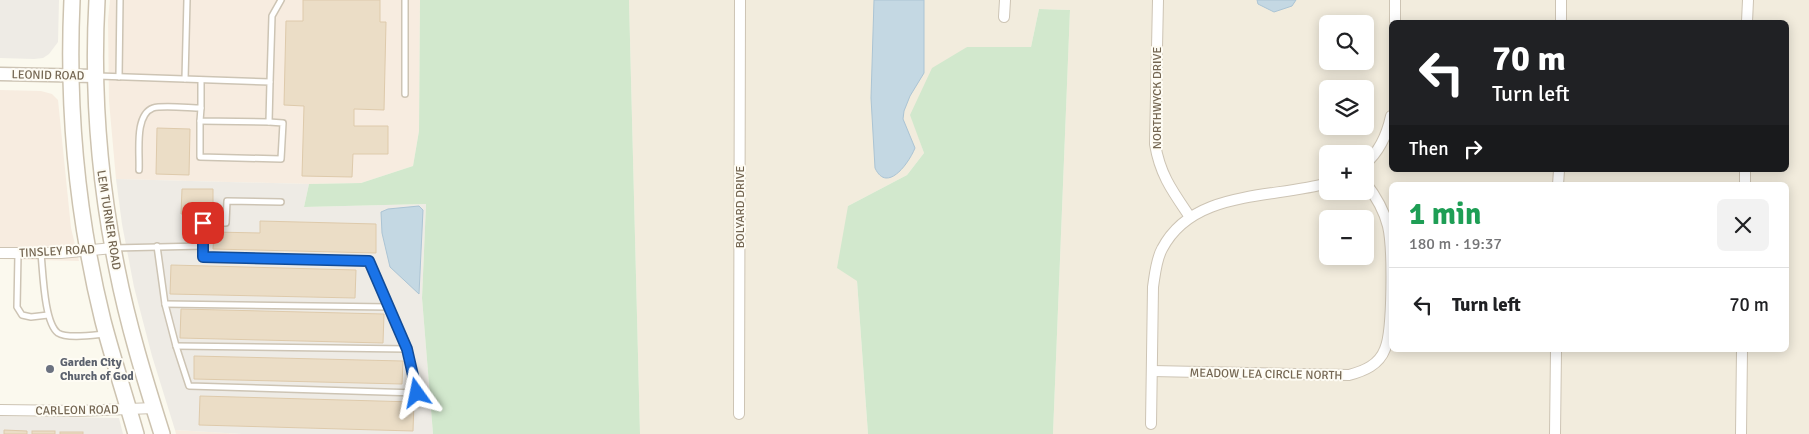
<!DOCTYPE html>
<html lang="en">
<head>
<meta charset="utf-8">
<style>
  :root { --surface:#fff; --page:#f2f2f2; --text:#202124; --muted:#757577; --line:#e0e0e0 }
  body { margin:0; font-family:Signika,sans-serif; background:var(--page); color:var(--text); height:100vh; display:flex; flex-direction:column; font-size:19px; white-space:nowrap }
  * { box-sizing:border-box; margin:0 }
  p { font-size:16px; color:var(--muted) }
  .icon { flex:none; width:28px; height:28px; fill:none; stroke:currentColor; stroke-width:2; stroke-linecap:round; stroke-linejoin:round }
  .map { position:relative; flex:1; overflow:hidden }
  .sheet { position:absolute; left:1389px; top:182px; width:400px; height:170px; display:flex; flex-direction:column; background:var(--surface); border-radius:8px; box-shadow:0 2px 12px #0003 }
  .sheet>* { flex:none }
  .top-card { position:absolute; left:1389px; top:20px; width:400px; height:152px; border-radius:8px; box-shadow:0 2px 12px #0003; background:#202124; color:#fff; overflow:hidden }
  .tools { position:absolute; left:1319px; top:15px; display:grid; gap:10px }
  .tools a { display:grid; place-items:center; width:55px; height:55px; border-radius:8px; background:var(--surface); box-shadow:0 2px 12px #0003; font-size:25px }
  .pin { position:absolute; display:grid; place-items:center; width:42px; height:42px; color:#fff; margin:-21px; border-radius:10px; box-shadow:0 2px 8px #0006 }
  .me { position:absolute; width:55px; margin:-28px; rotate:348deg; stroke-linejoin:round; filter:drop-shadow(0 0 4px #0008) }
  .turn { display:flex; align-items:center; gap:18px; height:105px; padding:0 20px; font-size:22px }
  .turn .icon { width:65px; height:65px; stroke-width:2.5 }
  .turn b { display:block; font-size:35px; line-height:42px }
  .then { display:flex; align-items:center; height:48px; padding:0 20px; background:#0003; gap:10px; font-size:19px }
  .round { display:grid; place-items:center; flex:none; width:52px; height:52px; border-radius:8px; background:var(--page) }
  .summary { display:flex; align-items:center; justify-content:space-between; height:85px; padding:0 20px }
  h1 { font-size:30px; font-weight:700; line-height:38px; color:#1e9e55 }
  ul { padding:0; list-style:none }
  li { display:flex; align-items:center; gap:15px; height:75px; padding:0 20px; border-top:1px solid var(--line) }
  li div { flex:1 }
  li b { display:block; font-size:19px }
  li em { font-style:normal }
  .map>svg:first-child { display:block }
  .residential { fill:#f2ecdd; fill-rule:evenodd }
  .commercial { fill:#f7ece0 }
  .industrial { fill:#eeebe5 }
  .green { fill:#d2e8cd }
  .water { fill:#c4d8e3; stroke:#abc4d4 }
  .building { fill:#ebddc6; stroke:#decaab }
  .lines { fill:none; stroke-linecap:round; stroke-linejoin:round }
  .service-casing { stroke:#cdc4b4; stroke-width:8 }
  .minor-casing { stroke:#cdc4b4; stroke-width:12 }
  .tertiary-casing { stroke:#cdc4b4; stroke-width:15 }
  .secondary-casing { stroke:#cdc3b0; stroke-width:18 }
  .service { stroke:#fff; stroke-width:5 }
  .minor { stroke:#fff; stroke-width:10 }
  .tertiary { stroke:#fff; stroke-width:12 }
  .secondary { stroke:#fff; stroke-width:15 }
  .route-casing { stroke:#114b97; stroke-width:12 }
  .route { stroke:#1a73e8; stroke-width:9 }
  .worship-dot { fill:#6b7280; stroke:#fefcf4; stroke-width:2 }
  .labels { text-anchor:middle; stroke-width:4; stroke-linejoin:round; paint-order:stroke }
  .street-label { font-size:12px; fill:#746652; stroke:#fefcf4 }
  .worship-label { font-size:12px; font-weight:bold; fill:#5b616d; stroke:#fefcf4; text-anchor:start }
</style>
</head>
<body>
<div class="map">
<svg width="1809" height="434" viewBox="0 0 1809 434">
  <rect width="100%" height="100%" fill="#fbf9ee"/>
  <path class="residential" d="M629 0H1809V434H1053L1070 10 1039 9 1031 47H967L911 115 924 153 907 175 848 206 857 281 868 434H640ZM1391 22H1786V170H1391ZM1328 24H1365V61H1328ZM1328 89H1365V126H1328ZM1328 154H1365V191H1328ZM1391 185H1786V350H1391ZM1328 219H1365V256H1328Z"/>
  <g class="commercial">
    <polygon points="110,0 420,0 419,131 413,166 361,183 309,184 116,179 109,101 108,20"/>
    <polygon points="0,90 41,91 52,94 58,100 71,228 79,261 0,259"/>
    <polygon points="175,430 242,434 176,434"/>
  </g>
  <g class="industrial">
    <polygon points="0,0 59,0 58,42 49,54 43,58 34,59 0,58"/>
    <polygon points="116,179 309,184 304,207 426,204 422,298 433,434 242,434 175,430 152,356 134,287 122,224"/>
    <polygon points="0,416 119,418 123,434 0,434"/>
  </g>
  <g class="green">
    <polygon points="420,0 629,0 640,434 433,434 422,298 426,204 304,207 309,184 361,183 413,166 419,131"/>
    <polygon points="1039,9 1070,10 1053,434 868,434 857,281 837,268 848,206 907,175 924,153 910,115 932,68 967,47 1031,47"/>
  </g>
  <g class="water">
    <path d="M874 0H924V73L910 96 904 111 903 119 915 148C909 163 887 194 875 168L871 98Z"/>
    <polygon points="1257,0 1296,0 1292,6 1274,12 1258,4"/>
    <polygon points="419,206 423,210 419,294 390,267 382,233 381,212 388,209"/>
  </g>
  <g class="building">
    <polygon points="303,0 380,0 380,22 386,22 384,110 354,109 354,126 388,126 388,154 353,154 352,177 302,176 304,106 284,105 286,21 303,21"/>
    <polygon points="157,128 190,129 189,175 156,174"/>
    <polygon points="182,189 213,189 213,214 181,214"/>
    <polygon points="260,221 376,224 376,253 213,249 214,232 260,233"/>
    <polygon points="171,265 356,270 355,298 170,294"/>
    <polygon points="181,309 384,314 383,343 180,338"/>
    <polygon points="194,356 403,361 402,384 194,379"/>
    <polygon points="200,396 414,402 413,431 199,425"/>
    <polygon points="4,430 27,431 27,434 4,434"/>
    <rect x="32" y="431" width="23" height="3"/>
    <rect x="60" y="432" width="23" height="2"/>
  </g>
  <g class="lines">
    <g class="service-casing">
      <g id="service">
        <polyline points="405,0 405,94"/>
        <path d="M98 76 270 82 269 122 200 121 201 108C190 108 162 105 153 108 134 115 140 153 139 170"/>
        <polyline points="119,77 120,0"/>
        <polyline points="185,79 187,0"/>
        <polyline points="270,82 272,16 281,0"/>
        <polyline points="201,108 201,80"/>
        <polyline points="200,121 200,157 281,159 283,123 269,122"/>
        <polyline points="157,246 165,304 176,346 189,386 417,393 407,349 369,261 203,257 203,246"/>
        <polyline points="114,248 203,246 203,223 226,223 227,201 281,202"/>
        <polyline points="18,254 17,307 22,315 31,317 48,315"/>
        <path d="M41 254C43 271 44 323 58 333 67 339 94 335 105 334"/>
        <polyline points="165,304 390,307"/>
        <polyline points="176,346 407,349"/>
      </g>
    </g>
    <g class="minor-casing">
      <g id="minor">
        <path d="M1158 0 1155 144C1160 175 1173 192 1190 217"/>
        <polyline points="1004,17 1005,0"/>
        <polyline points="1395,22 1395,0"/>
        <polyline points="1561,22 1561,0"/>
        <polyline points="1747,22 1748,0"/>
        <path d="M1365 164C1380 151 1387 135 1391 116"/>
        <polyline points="1558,185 1559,170"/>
        <polyline points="1745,185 1745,170"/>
        <polyline points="0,253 61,253 113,248"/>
        <path d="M1152 371 1349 375C1364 371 1379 365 1385 349 1393 331 1393 247 1388 226 1384 210 1375 195 1365 182"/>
        <polyline points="0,410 78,411 154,408"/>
        <polyline points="739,414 740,0"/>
        <path d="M1151 424 1153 287C1155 274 1156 260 1162 249 1193 189 1272 199 1328 183"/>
        <polyline points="1555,434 1556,350"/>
        <polyline points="1741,434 1742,350"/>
      </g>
    </g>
    <g class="tertiary-casing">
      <polyline id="tertiary" points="0,74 95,76"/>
    </g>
    <g class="secondary-casing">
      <g id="secondary">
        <path d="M72 0C67 108 77 216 103 321 113 359 125 396 136 434"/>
        <path d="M97 0C92 90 99 180 117 269 128 325 145 380 162 434"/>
      </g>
    </g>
    <use href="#service" class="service"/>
    <use href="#minor" class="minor"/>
    <use href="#tertiary" class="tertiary"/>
    <use href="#secondary" class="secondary"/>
  </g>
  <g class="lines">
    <g class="route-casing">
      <polyline id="route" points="203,223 203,257 369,261 407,349 417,393"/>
    </g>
    <use href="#route" class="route"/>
  </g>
  <circle class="worship-dot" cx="50" cy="369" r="5"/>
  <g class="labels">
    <g class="street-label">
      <text transform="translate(48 75) rotate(1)" y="4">LEONID ROAD</text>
      <text transform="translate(1157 98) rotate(-90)" y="4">NORTHWYCK DRIVE</text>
      <text transform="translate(740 207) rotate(-90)" y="4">BOLYARD DRIVE</text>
      <text transform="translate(109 220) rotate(81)" y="4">LEM TURNER ROAD</text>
      <text transform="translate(57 251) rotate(-3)" y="4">TINSLEY ROAD</text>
      <text transform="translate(1266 374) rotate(1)" y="4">MEADOW LEA CIRCLE NORTH</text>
      <text transform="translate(77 410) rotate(-1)" y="4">CARLEON ROAD</text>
    </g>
    <g class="worship-label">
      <text x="60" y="366">Garden City<tspan x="60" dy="14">Church of God</tspan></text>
    </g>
  </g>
</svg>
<div class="tools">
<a><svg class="icon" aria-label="search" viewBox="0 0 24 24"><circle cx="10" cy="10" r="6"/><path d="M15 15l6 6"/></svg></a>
<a><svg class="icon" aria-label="layers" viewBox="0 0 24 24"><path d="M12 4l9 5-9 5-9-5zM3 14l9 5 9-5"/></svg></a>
<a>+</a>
<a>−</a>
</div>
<div class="pin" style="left:203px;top:223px;background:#d93025"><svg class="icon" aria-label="arrive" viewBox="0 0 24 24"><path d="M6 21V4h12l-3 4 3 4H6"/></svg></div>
<svg class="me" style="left:417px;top:393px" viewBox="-20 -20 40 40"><path d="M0-17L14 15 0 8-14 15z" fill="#1a73e8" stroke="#fff" stroke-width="4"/></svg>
<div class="top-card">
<div class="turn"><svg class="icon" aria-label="left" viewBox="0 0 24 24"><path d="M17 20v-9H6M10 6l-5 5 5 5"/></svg><div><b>70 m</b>Turn left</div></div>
<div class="then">Then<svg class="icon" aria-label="right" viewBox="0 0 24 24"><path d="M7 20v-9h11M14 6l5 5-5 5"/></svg></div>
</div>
<section class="sheet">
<div class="summary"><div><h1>1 min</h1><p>180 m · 19:37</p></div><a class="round"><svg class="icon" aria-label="close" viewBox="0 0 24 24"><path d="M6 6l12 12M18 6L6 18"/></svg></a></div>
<ul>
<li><svg class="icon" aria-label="left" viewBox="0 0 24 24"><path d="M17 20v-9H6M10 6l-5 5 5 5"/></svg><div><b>Turn left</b></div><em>70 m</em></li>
</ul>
</section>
</div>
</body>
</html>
